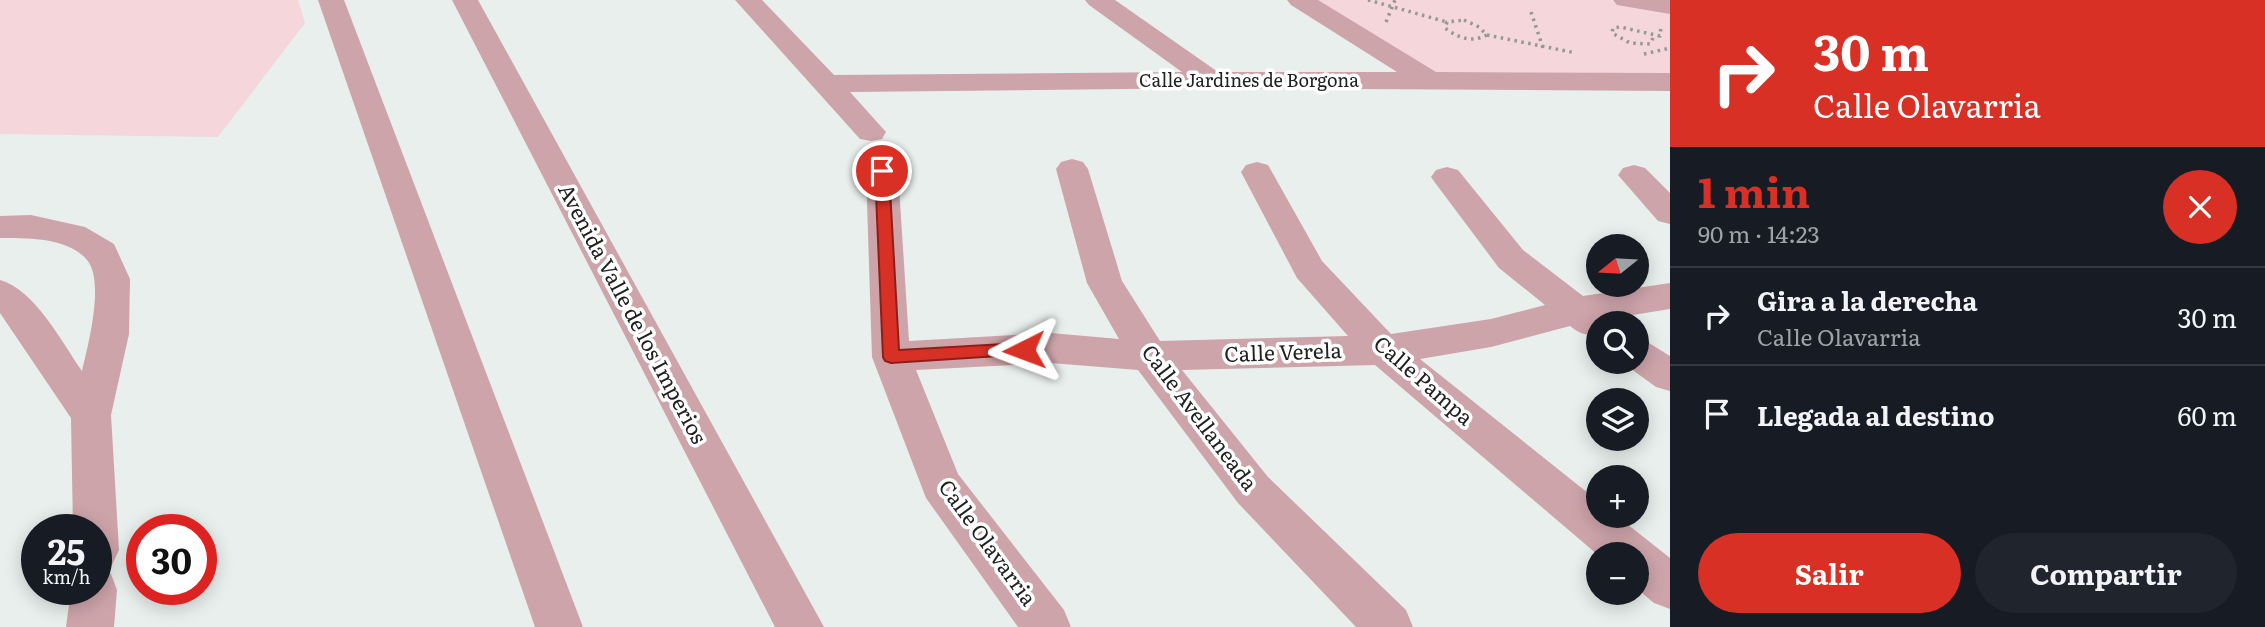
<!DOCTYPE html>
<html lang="es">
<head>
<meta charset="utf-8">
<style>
  :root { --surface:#171b24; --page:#20242c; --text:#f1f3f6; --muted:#9ea1a6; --line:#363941; --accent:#d93025 }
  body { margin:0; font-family:Literata,serif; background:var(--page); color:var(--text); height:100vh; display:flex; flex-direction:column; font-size:26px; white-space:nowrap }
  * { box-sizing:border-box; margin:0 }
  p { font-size:23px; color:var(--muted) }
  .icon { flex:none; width:38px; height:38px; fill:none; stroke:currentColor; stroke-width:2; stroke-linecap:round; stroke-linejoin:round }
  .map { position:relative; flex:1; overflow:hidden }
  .drawer { display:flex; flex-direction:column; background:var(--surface); width:595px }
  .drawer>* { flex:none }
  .guide { background:#d93025; color:#fff; overflow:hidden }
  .needle { width:46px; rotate:252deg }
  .fabs { position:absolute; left:1586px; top:234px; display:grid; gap:14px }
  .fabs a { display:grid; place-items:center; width:63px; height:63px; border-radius:50%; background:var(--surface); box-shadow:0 4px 18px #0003; font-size:35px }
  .speed { position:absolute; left:21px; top:514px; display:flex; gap:14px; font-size:35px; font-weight:700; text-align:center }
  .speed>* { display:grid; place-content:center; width:91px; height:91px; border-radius:50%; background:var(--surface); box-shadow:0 4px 18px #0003; line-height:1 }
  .speed small { font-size:18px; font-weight:400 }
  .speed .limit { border:10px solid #d22; background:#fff; color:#111 }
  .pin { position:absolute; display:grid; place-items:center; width:60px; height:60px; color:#fff; margin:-30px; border:4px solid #fff; border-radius:50%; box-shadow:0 2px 7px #0007 }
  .me { position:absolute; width:77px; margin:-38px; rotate:267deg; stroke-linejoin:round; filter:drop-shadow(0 0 5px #0008) }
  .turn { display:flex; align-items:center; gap:24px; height:147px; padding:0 28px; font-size:32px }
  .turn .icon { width:91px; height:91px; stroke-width:2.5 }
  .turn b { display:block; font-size:49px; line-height:60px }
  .round { display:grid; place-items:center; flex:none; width:74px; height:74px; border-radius:37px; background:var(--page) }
  .summary { display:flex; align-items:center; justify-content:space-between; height:119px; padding:0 28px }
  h1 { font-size:42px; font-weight:700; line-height:52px; color:var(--accent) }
  .primary-button { display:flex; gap:14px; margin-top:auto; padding:14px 28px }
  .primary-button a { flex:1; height:80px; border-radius:42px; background:var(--accent); color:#fff; font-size:28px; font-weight:700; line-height:80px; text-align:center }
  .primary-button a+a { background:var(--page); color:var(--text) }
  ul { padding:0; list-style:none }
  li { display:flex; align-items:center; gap:21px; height:98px; padding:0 28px; border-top:2px solid var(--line) }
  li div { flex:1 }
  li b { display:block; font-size:26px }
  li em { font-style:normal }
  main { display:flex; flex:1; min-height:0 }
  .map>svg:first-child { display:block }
  .green { fill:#f5d6da }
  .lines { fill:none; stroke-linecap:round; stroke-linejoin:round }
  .path { stroke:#949896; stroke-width:3.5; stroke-dasharray:2.5 4.5; stroke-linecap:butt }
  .minor { fill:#cda4aa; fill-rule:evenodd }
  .route { fill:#d93025; stroke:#8d1f18; stroke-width:2 }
  .labels { text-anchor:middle; stroke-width:7; stroke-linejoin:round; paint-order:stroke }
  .far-street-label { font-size:18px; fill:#202221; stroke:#fff }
  .street-label { font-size:21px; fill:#202221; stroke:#fff }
</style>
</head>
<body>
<main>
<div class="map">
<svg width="1670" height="627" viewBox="0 0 1670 627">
  <rect width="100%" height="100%" fill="#e9efec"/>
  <g class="green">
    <polygon points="0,0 298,0 305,23 218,137 0,134"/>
    <polygon points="1309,0 1609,0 1670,8 1670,77 1435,74"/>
  </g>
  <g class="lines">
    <g class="path">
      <polyline points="1368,0 1447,22"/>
      <polyline points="1531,12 1544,51"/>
      <path d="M1464 20 1479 27 1487 35C1472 43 1458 38 1445 28L1447 22Z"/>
      <polyline points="1386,22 1395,0"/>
      <polyline points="1487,35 1576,53"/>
      <polyline points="1653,38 1650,44 1630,43 1612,33 1613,28 1620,27 1660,36 1661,27"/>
      <polyline points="1644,54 1670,48"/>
    </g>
    <g class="minor">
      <polygon points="318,0 344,0 583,627 535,627"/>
      <polygon points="452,0 478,0 824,627 775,627"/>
      <polygon points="735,0 762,0 834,75 1182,72 1089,5 1085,0 1115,0 1218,72 1397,72 1291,5 1287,0 1318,0 1436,72 1670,73 1670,91 1212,88 850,92 886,132 882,139 871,141 860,139"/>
      <polygon points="1613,0 1670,0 1670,14 1617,5"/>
      <path d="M1072 159 1083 162 1088 169 1122 281 1160 341 1348 336 1297 278 1241 172 1246 165 1257 162 1268 165 1322 261 1391 334 1491 319 1545 305 1499 268 1436 184 1431 177 1436 170 1447 167 1458 170 1523 250 1583 296 1670 283V309L1608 319 1609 324H1598V334C1587 337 1579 333 1570 326L1491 347 1420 359 1598 501V516H1617L1670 558V609L1654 603 1636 588V555H1598L1375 365 1182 370 1268 477 1406 610 1413 627H1356L1238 503 1138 370 1051 363 916 370 958 474 1064 610 1071 627H1018L926 498 872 357 866 171 871 164 882 161 893 164 898 171 909 341 1051 333 1119 339 1087 283 1056 169 1061 162Z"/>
      <polygon points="1634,165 1645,168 1670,193 1670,224 1658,221 1618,175 1623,168"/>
      <path d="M31 215 85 227 114 244 130 279 129 334 111 415 119 550 112 565 99 570 111 574 117 590 114 627H66L71 590H96V530H73L71 418 0 313V280C35 290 61 341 82 371 88 346 105 281 87 260 68 237 26 238 0 238V216Z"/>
      <polygon points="1636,338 1649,343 1670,356 1670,391 1656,387 1623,363 1636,362"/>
    </g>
  </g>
  <polygon class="route" points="882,167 889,171 899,350 1024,343 1033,350 1030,354 891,363 885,361 883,357 875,171"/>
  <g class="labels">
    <g class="far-street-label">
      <text x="1249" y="87">Calle Jardines de Borgona</text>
    </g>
    <g class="street-label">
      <text transform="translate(632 314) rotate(62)" y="7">Avenida Valle de los Imperios</text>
      <text transform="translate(1283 353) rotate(-2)" y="7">Calle Verela</text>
      <text transform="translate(1423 381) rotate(41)" y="7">Calle Pampa</text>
      <text transform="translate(1199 418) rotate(53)" y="7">Calle Avellaneada</text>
      <text transform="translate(987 543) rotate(54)" y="7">Calle Olavarria</text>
    </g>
  </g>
</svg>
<div class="fabs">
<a><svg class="needle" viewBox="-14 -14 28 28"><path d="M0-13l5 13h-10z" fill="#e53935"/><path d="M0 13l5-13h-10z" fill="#9ea1a6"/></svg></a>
<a><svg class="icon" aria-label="search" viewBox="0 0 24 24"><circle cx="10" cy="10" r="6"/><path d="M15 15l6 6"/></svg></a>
<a><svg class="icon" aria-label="layers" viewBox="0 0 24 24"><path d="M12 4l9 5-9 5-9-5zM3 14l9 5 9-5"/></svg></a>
<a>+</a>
<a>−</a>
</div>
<div class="speed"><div>25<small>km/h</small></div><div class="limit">30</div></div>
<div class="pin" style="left:882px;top:171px;background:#d93025"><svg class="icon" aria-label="arrive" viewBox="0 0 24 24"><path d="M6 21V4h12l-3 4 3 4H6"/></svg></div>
<svg class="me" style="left:1024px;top:350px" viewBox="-20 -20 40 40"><path d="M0-17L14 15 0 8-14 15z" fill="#d93025" stroke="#fff" stroke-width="4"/></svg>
</div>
<section class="drawer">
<div class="guide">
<div class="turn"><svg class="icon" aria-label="right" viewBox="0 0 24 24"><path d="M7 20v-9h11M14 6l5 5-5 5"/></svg><div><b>30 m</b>Calle Olavarria</div></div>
</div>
<div class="summary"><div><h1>1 min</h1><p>90 m · 14:23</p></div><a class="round" style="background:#d93025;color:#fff"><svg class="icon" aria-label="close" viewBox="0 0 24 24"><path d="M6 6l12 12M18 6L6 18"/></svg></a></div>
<ul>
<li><svg class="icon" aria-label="right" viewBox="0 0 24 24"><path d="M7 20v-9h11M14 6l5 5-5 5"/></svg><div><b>Gira a la derecha</b><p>Calle Olavarria</p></div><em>30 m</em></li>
<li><svg class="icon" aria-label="arrive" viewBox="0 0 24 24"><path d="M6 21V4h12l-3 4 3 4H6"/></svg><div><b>Llegada al destino</b></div><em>60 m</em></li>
</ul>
<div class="primary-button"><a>Salir</a><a>Compartir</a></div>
</section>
</main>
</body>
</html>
